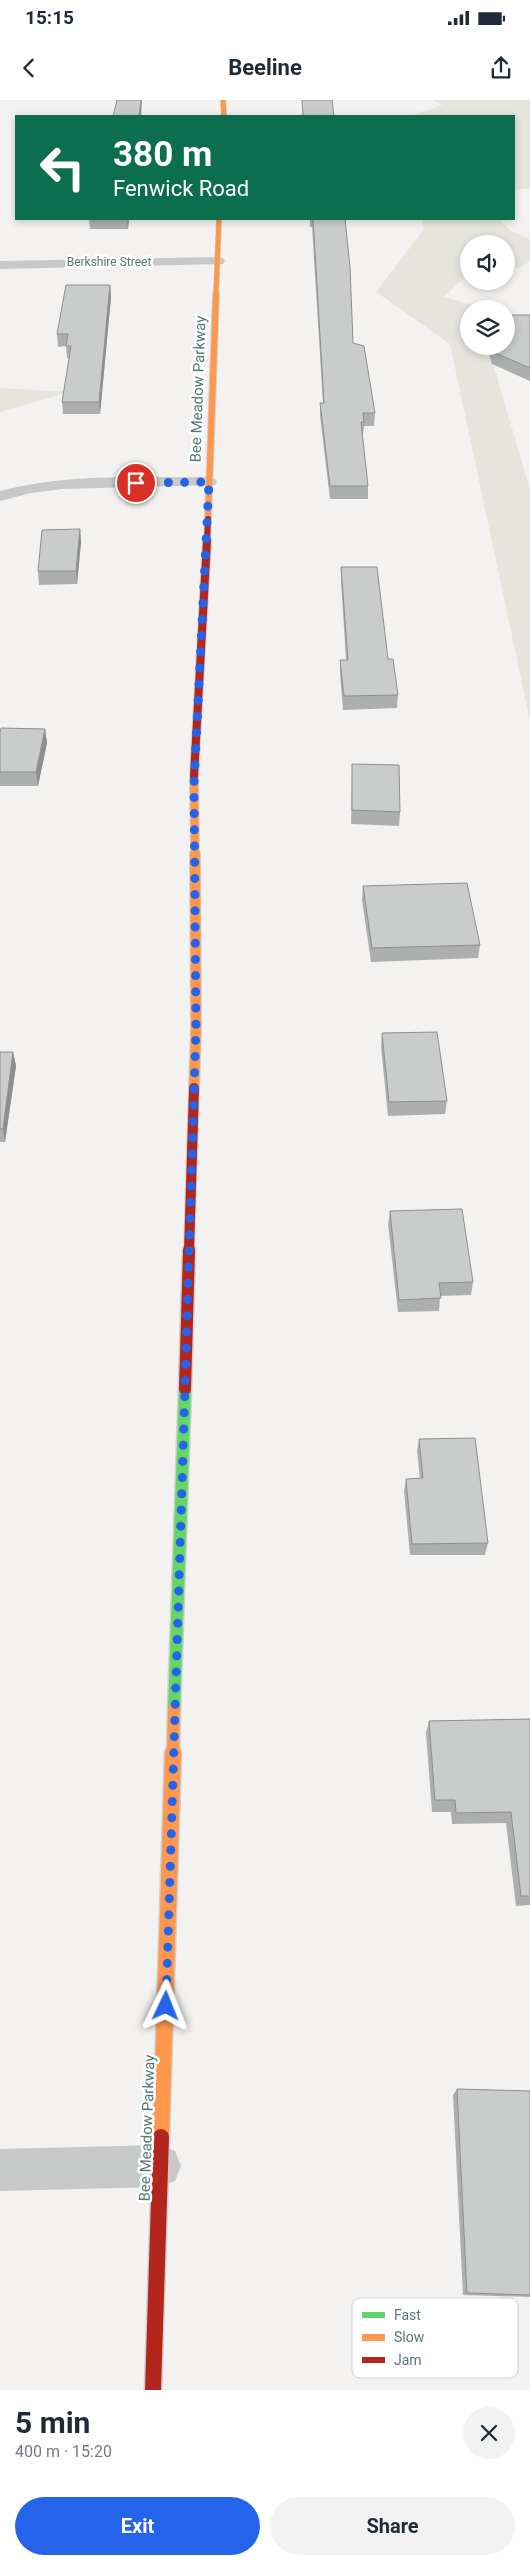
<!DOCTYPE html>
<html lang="en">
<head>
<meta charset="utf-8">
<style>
  :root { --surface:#fff; --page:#f2f2f3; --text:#1f2937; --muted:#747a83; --accent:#2563eb }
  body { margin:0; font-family:Roboto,sans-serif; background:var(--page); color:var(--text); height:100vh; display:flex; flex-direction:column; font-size:19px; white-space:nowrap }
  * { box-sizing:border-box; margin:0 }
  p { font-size:16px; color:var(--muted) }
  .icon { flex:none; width:28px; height:28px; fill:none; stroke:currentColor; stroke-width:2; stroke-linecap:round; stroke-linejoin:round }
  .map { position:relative; height:2290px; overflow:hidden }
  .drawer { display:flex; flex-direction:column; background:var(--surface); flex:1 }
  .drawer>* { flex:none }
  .top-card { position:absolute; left:15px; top:15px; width:500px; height:105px; border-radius:0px; box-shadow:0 2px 8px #0003; background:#0b6e4f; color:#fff; overflow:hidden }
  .tools { position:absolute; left:460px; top:135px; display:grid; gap:10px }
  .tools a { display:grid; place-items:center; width:55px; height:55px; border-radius:50%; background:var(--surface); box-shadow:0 2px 8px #0003; font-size:25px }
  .pin { position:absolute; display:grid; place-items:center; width:42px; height:42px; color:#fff; margin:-21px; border:2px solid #fff; border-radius:50%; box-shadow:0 1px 5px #0007 }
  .me { position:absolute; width:55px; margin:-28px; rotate:2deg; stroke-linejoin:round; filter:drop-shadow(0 0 4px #0008) }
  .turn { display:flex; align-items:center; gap:18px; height:105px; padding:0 15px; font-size:22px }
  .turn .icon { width:65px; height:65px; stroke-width:2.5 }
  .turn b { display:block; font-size:35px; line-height:42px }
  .round { display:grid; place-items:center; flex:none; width:52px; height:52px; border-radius:26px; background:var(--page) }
  .summary { display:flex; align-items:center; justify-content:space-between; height:85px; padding:0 15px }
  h1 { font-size:30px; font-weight:700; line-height:38px }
  .action { display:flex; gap:10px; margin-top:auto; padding:10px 15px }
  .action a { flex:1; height:58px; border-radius:30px; background:var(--accent); color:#fff; font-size:20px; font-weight:700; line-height:58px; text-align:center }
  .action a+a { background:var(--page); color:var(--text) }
  .status { display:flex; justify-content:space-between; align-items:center; height:35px; padding:0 25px; background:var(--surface); direction:ltr }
  .status svg { height:14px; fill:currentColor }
  header { display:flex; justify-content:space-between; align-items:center; height:65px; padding:0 15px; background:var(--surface); font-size:22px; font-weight:700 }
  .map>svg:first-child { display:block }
  .green { fill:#e5e5dd }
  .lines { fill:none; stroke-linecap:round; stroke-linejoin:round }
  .fast-casing { stroke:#cfd0cf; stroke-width:15 }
  .slow-far5-casing { stroke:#cfd0cf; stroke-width:6 }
  .slow-far4-casing { stroke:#cfd0cf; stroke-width:8 }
  .slow-far3-casing { stroke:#cfd0cf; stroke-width:10 }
  .slow-far2-casing { stroke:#cfd0cf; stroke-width:12 }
  .slow-far1-casing { stroke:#cfd0cf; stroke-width:15 }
  .slow-casing { stroke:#cfd0cf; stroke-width:19 }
  .jam-far4-casing { stroke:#cfd0cf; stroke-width:8 }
  .jam-far3-casing { stroke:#cfd0cf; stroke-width:10 }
  .jam-far2-casing { stroke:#cfd0cf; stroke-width:12 }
  .jam-far1-casing { stroke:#cfd0cf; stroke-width:15 }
  .jam-casing { stroke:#cfd0cf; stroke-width:19 }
  .street { fill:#c7c9c9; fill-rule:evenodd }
  .fast { stroke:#63d668; stroke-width:12 }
  .slow-far5 { stroke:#ff974d; stroke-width:5 }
  .slow-far4 { stroke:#ff974d; stroke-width:6 }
  .slow-far3 { stroke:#ff974d; stroke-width:8 }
  .slow-far2 { stroke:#ff974d; stroke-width:10 }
  .slow-far1 { stroke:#ff974d; stroke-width:12 }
  .slow { stroke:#ff974d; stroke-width:16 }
  .jam-far4 { stroke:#b3261e; stroke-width:6 }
  .jam-far3 { stroke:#b3261e; stroke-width:8 }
  .jam-far2 { stroke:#b3261e; stroke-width:10 }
  .jam-far1 { stroke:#b3261e; stroke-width:12 }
  .jam { stroke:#b3261e; stroke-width:16 }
  .wall { fill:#adafae }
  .shaded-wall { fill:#8d8f8d }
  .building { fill:#c9ccca; stroke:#8d8f8d }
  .route { stroke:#2563eb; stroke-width:9; stroke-dasharray:0 16.2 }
  .labels { text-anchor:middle; stroke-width:5; stroke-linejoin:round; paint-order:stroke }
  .far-street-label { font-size:12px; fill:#587878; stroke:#fff }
  .street-label { font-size:15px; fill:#587878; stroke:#fff }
  .key { fill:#fff; stroke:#cdd6d6; stroke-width:1 }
  .key-label { font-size:14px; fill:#587878 }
</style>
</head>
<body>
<div class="status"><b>15:15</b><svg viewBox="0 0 49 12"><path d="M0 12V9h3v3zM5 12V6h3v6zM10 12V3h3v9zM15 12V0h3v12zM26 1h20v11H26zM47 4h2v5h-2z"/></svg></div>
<header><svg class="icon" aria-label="back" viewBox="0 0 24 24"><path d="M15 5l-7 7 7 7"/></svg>Beeline<svg class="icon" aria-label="share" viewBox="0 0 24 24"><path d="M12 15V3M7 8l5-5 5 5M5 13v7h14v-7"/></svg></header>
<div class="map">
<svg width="530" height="2290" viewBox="0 0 530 2290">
  <rect width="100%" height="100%" fill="#f4f2f0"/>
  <g class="green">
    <polygon points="433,0 530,0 530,88 514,90 514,16 412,16 442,5"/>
    <polygon points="422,119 498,119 511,131 530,139 530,161 520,168 506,167 506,144 469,144 469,173 444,197 476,206 477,209 469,209 469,246 488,246 530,390 530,621 450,244 376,192 424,129"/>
    <polygon points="0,288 69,292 0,312"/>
  </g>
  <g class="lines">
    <g class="fast-casing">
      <polyline id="fast" points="174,1609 185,1289"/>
    </g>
    <g class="slow-far5-casing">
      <g id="slow-far5">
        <polyline points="223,0 224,16"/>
        <polyline points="216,195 219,119"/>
      </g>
    </g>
    <g class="slow-far4-casing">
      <polyline id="slow-far4" points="208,419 216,194"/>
    </g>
    <g class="slow-far3-casing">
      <polyline id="slow-far3" points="194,676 195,755"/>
    </g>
    <g class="slow-far2-casing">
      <polyline id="slow-far2" points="194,988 196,928 195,754"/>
    </g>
    <g class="slow-far1-casing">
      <polyline id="slow-far1" points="173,1654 174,1609"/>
    </g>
    <g class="slow-casing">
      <polyline id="slow" points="161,2037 173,1653"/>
    </g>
    <g class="jam-far4-casing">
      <polyline id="jam-far4" points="207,442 208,419"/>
    </g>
    <g class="jam-far3-casing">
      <polyline id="jam-far3" points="194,676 207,441"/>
    </g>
    <g class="jam-far2-casing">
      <polyline id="jam-far2" points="189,1151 194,988"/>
    </g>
    <g class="jam-far1-casing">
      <polyline id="jam-far1" points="185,1289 189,1150"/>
    </g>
    <g class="jam-casing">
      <polyline id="jam" points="153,2290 161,2037"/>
    </g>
    <g class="street">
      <polygon points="218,157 223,158 225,161 223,164 0,169 0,161"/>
      <path d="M209 377 215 379 217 382 215 385 63 389 31 393 0 401V391C68 373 139 378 209 377Z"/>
      <polygon points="160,2045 175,2051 181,2066 175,2081 160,2087 0,2091 0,2049"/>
    </g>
    <use href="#fast" class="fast"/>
    <use href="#slow-far5" class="slow-far5"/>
    <use href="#slow-far4" class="slow-far4"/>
    <use href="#slow-far3" class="slow-far3"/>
    <use href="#slow-far2" class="slow-far2"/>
    <use href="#slow-far1" class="slow-far1"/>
    <use href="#slow" class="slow"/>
    <use href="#jam-far4" class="jam-far4"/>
    <use href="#jam-far3" class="jam-far3"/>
    <use href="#jam-far2" class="jam-far2"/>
    <use href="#jam-far1" class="jam-far1"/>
    <use href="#jam" class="jam"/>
  </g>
  <g class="wall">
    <polygon points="89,119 129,119 128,129 90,129"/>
    <polygon points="310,119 345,119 353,243 375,313 374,326 364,326 363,335 362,335 368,386 368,399 330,399 320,316 320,303 323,303 312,127 310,127"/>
    <polygon points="110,185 111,197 100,314 63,314 62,302 69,258 67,258 66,246 58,247 57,234"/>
    <polygon points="530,215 530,281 492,264 487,246 506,246"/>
    <polygon points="80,429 81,442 77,484 39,485 38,471"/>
    <polygon points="341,467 388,559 398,595 397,608 343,610 340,574 340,560 346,560 341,481"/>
    <polygon points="45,629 47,643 38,686 0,686 0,632"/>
    <polygon points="352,664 400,712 399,726 351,724"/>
    <polygon points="363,786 480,845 478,858 371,862 362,800"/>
    <polygon points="382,933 447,1001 445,1014 388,1016 381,947"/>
    <polygon points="0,952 13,952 16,966 5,1042 0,1042"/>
    <polygon points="390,1111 473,1182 471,1195 440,1196 439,1211 398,1212 388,1124"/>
    <polygon points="419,1339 488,1443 485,1455 410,1455 404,1391 406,1379 420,1379 417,1351"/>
    <polygon points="530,1619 530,1805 516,1806 506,1723 452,1724 451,1712 432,1712 426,1633 429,1621"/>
    <polygon points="457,1989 530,1991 530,2197 463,2195 453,1995"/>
  </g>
  <g class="shaded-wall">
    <polygon points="141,0 142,0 141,16 139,16"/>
    <polygon points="127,119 129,119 128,129"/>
    <polygon points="110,185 111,197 100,314 99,302"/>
    <polygon points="80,429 81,442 77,484 76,471"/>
    <polygon points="45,629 47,643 38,686 36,672"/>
    <polygon points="13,952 16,966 5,1042 3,1029"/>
  </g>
  <g class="building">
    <polygon points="117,0 141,0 139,16 113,16"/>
    <polygon points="302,0 332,0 334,16 303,16"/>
    <polygon points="313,119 345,119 350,167 353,243 364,246 375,313 363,313 364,322 361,322 368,386 330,386 320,303 324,303"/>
    <polygon points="66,185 110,185 99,302 62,302 71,246 66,246 68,234 57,234"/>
    <polygon points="506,215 530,215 530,268 493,252 492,246 506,246"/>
    <polygon points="80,429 76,471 38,471 42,430"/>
    <polygon points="341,467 377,467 388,559 393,559 398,595 344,596 340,560 348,560"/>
    <polygon points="1,628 45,629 36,672 0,672 0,632"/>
    <polygon points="352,664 399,665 400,712 352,710"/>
    <polygon points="467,783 480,845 372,848 363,786"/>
    <polygon points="437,932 447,1001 389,1002 382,933"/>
    <polygon points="0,952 13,952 3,1029 0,1029"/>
    <polygon points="462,1109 473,1182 439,1183 441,1198 399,1200 390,1111"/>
    <polygon points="475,1338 488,1443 412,1444 406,1379 423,1378 419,1339"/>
    <polygon points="530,1619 530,1796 521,1796 511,1712 456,1713 455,1700 435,1700 429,1621"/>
    <polygon points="457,1989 530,1991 530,2195 467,2193"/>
  </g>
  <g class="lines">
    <polyline class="route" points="136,383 209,382 194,684 196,928 166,1906"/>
  </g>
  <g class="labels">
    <g class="far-street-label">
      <text x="109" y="166">Berkshire Street</text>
    </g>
    <g class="street-label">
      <text transform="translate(198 289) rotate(-88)" y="5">Bee Meadow Parkway</text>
      <text transform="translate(147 2028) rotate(-88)" y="5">Bee Meadow Parkway</text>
    </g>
  </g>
  <rect x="352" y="2198" width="166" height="80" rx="8" class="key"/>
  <rect x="362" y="2212" width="23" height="6" fill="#63d668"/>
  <rect x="362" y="2234" width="23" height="7" fill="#ff974d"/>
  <rect x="362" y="2257" width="23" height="6" fill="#b3261e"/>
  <g class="key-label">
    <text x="394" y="2220">Fast</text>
    <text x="394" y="2242">Slow</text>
    <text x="394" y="2265">Jam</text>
  </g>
</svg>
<div class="tools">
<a><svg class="icon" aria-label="sound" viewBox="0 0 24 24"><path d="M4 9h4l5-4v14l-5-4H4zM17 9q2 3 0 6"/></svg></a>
<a><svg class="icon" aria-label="layers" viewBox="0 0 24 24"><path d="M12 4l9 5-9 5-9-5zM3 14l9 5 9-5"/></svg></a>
</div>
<div class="pin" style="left:136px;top:383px;background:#d93025"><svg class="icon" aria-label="arrive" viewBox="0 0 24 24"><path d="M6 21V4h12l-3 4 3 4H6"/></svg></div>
<svg class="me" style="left:166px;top:1906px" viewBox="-20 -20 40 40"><path d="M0-17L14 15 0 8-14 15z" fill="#2563eb" stroke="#fff" stroke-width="4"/></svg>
<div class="top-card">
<div class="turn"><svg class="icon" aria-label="left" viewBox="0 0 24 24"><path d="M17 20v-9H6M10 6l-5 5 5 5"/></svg><div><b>380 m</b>Fenwick Road</div></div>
</div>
</div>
<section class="drawer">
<div class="summary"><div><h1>5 min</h1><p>400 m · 15:20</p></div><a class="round"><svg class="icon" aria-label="close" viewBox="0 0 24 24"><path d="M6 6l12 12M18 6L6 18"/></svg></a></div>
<div class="action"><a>Exit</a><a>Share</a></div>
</section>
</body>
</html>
